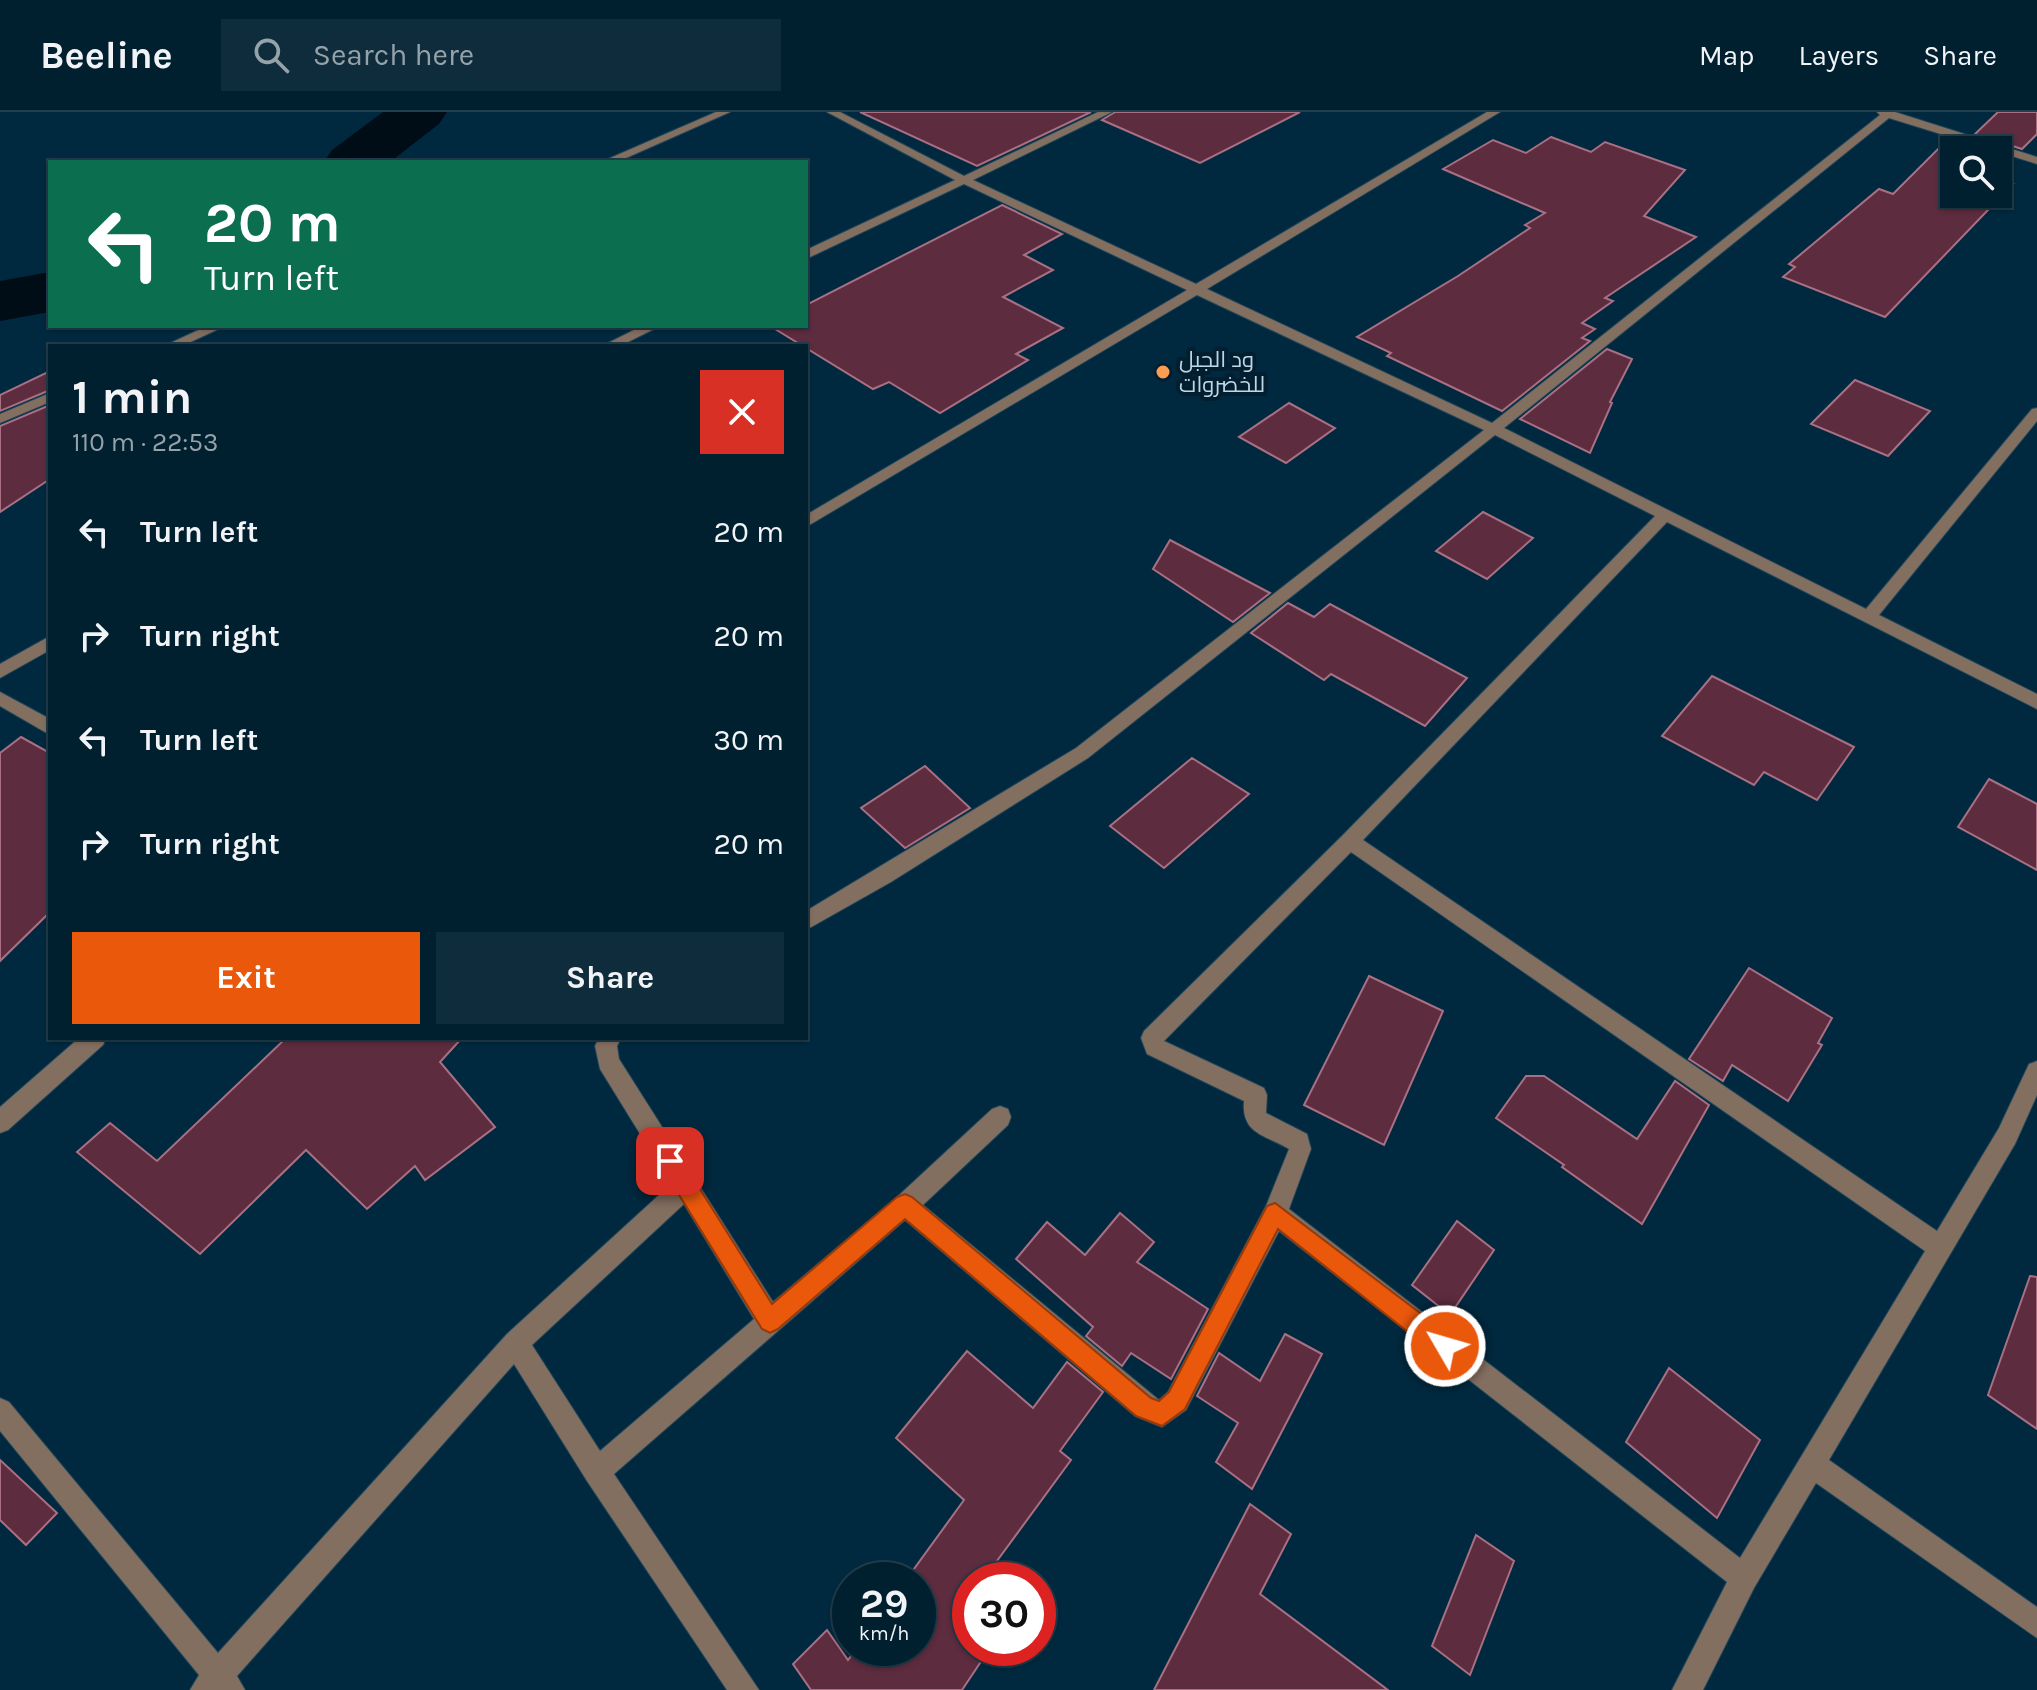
<!DOCTYPE html>
<html lang="en">
<head>
<meta charset="utf-8">
<style>
  :root { --surface:#001f2f; --page:#0e2c3b; --text:#f1f3f6; --muted:#95a2aa; --line:#223d4b; --accent:#ea580c }
  body { margin:0; font-family:Karla,Cairo,sans-serif; background:var(--page); color:var(--text); height:100vh; display:flex; flex-direction:column; font-size:30px; white-space:nowrap }
  * { box-sizing:border-box; margin:0 }
  p { font-size:26px; color:var(--muted) }
  .icon { flex:none; width:44px; height:44px; fill:none; stroke:currentColor; stroke-width:2; stroke-linecap:round; stroke-linejoin:round }
  .map { position:relative; flex:1; overflow:hidden }
  .details { position:absolute; left:48px; top:232px; width:760px; height:696px; display:flex; flex-direction:column; background:var(--surface); border-radius:0px; box-shadow:0 2px 6px #0004,0 0 0 2px var(--line) }
  .details>* { flex:none }
  .banner { position:absolute; left:48px; top:48px; width:760px; height:168px; border-radius:0px; box-shadow:0 2px 6px #0004,0 0 0 2px var(--line); background:#0b6e4f; color:#fff; overflow:hidden }
  .controls { position:absolute; left:1940px; top:24px; display:grid; gap:16px }
  .controls a { display:grid; place-items:center; width:72px; height:72px; border-radius:0px; background:var(--surface); box-shadow:0 2px 6px #0004,0 0 0 2px var(--line); font-size:40px }
  .speed { position:absolute; left:832px; top:1450px; display:flex; gap:16px; font-size:40px; font-weight:700; text-align:center }
  .speed>* { display:grid; place-content:center; width:104px; height:104px; border-radius:50%; background:var(--surface); box-shadow:0 2px 6px #0004,0 0 0 2px var(--line); line-height:1 }
  .speed small { font-size:20px; font-weight:400 }
  .speed .limit { border:12px solid #d22; background:#fff; color:#111 }
  .pin { position:absolute; display:grid; place-items:center; width:68px; height:68px; color:#fff; margin:-34px; border-radius:16px; box-shadow:0 4px 12px #0006 }
  .me { position:absolute; width:88px; margin:-44px; rotate:308deg; stroke-linejoin:round; filter:drop-shadow(0 0 6px #0008) }
  .turn { display:flex; align-items:center; gap:28px; height:168px; padding:0 24px; font-size:36px }
  .turn .icon { width:104px; height:104px; stroke-width:2.5 }
  .turn b { display:block; font-size:56px; line-height:68px }
  .round { display:grid; place-items:center; flex:none; width:84px; height:84px; border-radius:0px; background:var(--page) }
  .head { display:flex; align-items:center; justify-content:space-between; height:136px; padding:0 24px }
  h1 { font-size:48px; font-weight:700; line-height:60px }
  .primary-button { display:flex; gap:16px; margin-top:auto; padding:16px 24px }
  .primary-button a { flex:1; height:92px; border-radius:0px; background:var(--accent); color:#fff; font-size:32px; font-weight:700; line-height:92px; text-align:center }
  .primary-button a+a { background:var(--page); color:var(--text) }
  ul { padding:0; list-style:none }
  li { display:flex; align-items:center; gap:24px; height:104px; padding:0 24px }
  li div { flex:1 }
  li b { display:block; font-size:30px }
  li em { font-style:normal }
  header { display:flex; align-items:center; gap:48px; box-sizing:border-box; height:112px; padding:0 40px; background:var(--surface); border-bottom:2px solid var(--line) }
  header strong { font-size:38px }
  nav { display:flex; gap:44px; margin-inline-start:auto; font-size:28px }
  .search { width:560px; height:72px; background:var(--page); display:flex; align-items:center; gap:20px; box-sizing:border-box; padding:0 28px; border-radius:0px; color:var(--muted); font-size:30px }
  .map>svg:first-child { display:block }
  .lines { fill:none; stroke-linecap:round; stroke-linejoin:round }
  .river { fill:#010d16; fill-rule:evenodd }
  .building { fill:#5d2c3e; stroke:#a97083; stroke-width:2 }
  .minor-casing { stroke:#1e455a; stroke-width:2 }
  .minor { fill:#836f60; fill-rule:evenodd }
  .route { fill:#ea580c; stroke:#983908; stroke-width:2 }
  .poi-dot { fill:#fb9e51; stroke:#031f2f; stroke-width:3 }
  .labels { text-anchor:middle; stroke-width:8; stroke-linejoin:round; paint-order:stroke }
  .far-poi-label { font-size:22px; fill:#bcd7e9; stroke:#031f2f; text-anchor:start }
</style>
</head>
<body>
<header>
<strong>Beeline</strong>
<div class="search"><svg class="icon" aria-label="search" viewBox="0 0 24 24"><circle cx="10" cy="10" r="6"/><path d="M15 15l6 6"/></svg>Search here</div>
<nav><a>Map</a><a>Layers</a><a>Share</a></nav>
</header>
<div class="map">
<svg width="2037" height="1578" viewBox="0 0 2037 1578">
  <rect width="100%" height="100%" fill="#00293f"/>
  <g class="lines">
    <g class="river">
      <polygon points="383,0 447,0 439,12 390,50 324,50 332,38"/>
      <polygon points="50,160 50,200 0,209 0,169"/>
    </g>
  </g>
  <g class="building">
    <polygon points="860,0 1091,0 977,54"/>
    <polygon points="1115,0 1300,0 1200,51 1102,8"/>
    <polygon points="1998,0 2037,0 2037,22 2022,37 1975,22"/>
    <polygon points="1551,25 1591,40 1605,30 1685,58 1644,104 1696,125 1605,186 1613,189 1582,211 1595,217 1582,226 1590,229 1502,299 1387,244 1391,241 1357,225 1458,164 1530,116 1525,113 1545,101 1443,57 1493,28 1526,41"/>
    <polygon points="1947,28 1982,38 1954,38 1954,82 1998,82 1998,68 2013,72 1885,205 1783,165 1795,155 1789,152 1879,77 1893,82"/>
    <polygon points="1002,93 1062,122 1024,143 1053,158 1003,185 1063,216 1016,242 1028,248 940,301 889,270 873,277 775,217 782,214 806,214 806,193"/>
    <polygon points="1607,237 1632,247 1610,290 1612,291 1590,341 1520,307"/>
    <polygon points="50,259 50,278 0,299 0,283"/>
    <polygon points="1855,268 1930,299 1888,344 1811,312"/>
    <polygon points="1289,291 1335,316 1286,351 1239,325"/>
    <polygon points="50,293 50,367 0,400 0,314"/>
    <polygon points="1483,400 1533,426 1487,467 1436,439"/>
    <polygon points="1170,428 1270,481 1233,510 1153,457"/>
    <polygon points="1288,491 1314,505 1330,492 1467,566 1425,614 1331,562 1324,568 1251,521"/>
    <polygon points="1712,564 1854,635 1817,688 1764,660 1754,673 1662,624"/>
    <polygon points="21,625 50,641 50,800 0,849 0,641"/>
    <polygon points="1192,646 1249,682 1164,756 1110,714"/>
    <polygon points="925,654 970,696 905,736 861,696"/>
    <polygon points="1989,667 2037,692 2037,758 1958,715"/>
    <polygon points="1749,856 1832,906 1818,931 1822,933 1788,989 1732,953 1723,969 1689,947"/>
    <polygon points="1369,864 1443,899 1384,1033 1304,993"/>
    <polygon points="286,926 462,926 440,950 495,1015 425,1068 415,1054 367,1097 306,1038 200,1142 77,1040 110,1011 157,1049"/>
    <polygon points="1526,964 1544,964 1637,1027 1675,969 1709,993 1642,1112 1562,1055 1564,1053 1496,1006"/>
    <polygon points="1120,1101 1154,1130 1137,1150 1208,1197 1171,1267 1131,1241 1122,1254 1086,1224 1093,1215 1016,1147 1047,1110 1085,1143"/>
    <polygon points="1457,1109 1494,1138 1450,1203 1412,1173"/>
    <polygon points="2030,1164 2037,1165 2037,1317 1988,1283"/>
    <polygon points="1285,1222 1322,1242 1252,1377 1216,1350 1238,1311 1197,1284 1219,1241 1260,1269"/>
    <polygon points="967,1239 1033,1296 1067,1250 1103,1280 1060,1339 1071,1348 994,1453 1011,1468 970,1468 970,1536 990,1536 962,1578 811,1578 793,1552 827,1518 848,1548 857,1536 918,1536 918,1468 906,1468 964,1388 896,1326"/>
    <polygon points="1669,1256 1760,1328 1717,1406 1626,1330"/>
    <polygon points="0,1348 57,1401 26,1433 0,1408"/>
    <polygon points="1250,1392 1291,1422 1260,1482 1388,1578 1154,1578"/>
    <polygon points="1476,1423 1514,1449 1470,1563 1432,1534"/>
  </g>
  <g class="lines">
    <g class="minor-casing">
      <g id="minor">
        <polygon points="716,0 730,0 617,50 601,50"/>
        <path d="M827 0H840L964 64 1098 0H1112L973 68 1196 172 1487 0H1500L1207 177 1492 311 1880 3 1877 0H1895L2037 45V52L1889 6 1504 316 1866 497 2032 297 2037 296V309L1879 503 2037 582V597L1667 410 1363 728 1937 1119 1999 1016 2029 952 2037 949V983L2015 1032 1829 1348 2037 1495V1526L1816 1371 1754 1476 1703 1578H1672L1727 1470 1279 1119 1186 1298 1162 1315 1135 1304 905 1108 614 1362 759 1578H727L587 1369 514 1252 237 1564 245 1578H190L199 1563 0 1319V1286L9 1290 218 1541 507 1222 671 1072 600 957 595 934 599 926H621L617 934 619 947 773 1190 897 1085 992 997 1000 994 1008 997 1011 1005 1008 1013 923 1093 1159 1288 1168 1280 1266 1094 1289 1037C1265 1023 1241 1022 1244 989L1147 942 1141 926 1144 919 1343 723 1655 404 1495 323 1088 646 891 770 806 818V799L1076 636 1484 318 1197 183 806 415V403L1187 178 964 72 806 147V138L955 68ZM1351 740 1925 1139 1740 1446 1289 1097 1311 1037 1307 1022 1266 1001 1267 983 1264 976 1164 929ZM684 1092 754 1207 600 1339 532 1233Z"/>
        <polygon points="207,214 225,214 182,234 164,234"/>
        <polygon points="642,214 660,214 620,234 602,234"/>
        <polygon points="50,281 50,290 0,311 0,302"/>
        <polygon points="50,524 50,538 0,566 0,552"/>
        <polygon points="0,580 50,607 50,623 0,594"/>
        <polygon points="79,926 106,926 103,933 8,1018 0,1021 0,995"/>
      </g>
    </g>
    <use href="#minor" class="minor"/>
  </g>
  <polygon class="route" points="670,1039 678,1042 772,1192 897,1085 905,1082 912,1085 1151,1286 1159,1289 1169,1280 1267,1094 1275,1091 1453,1226 1457,1234 1453,1243 1445,1246 1437,1243 1278,1117 1185,1297 1162,1314 1136,1304 905,1107 778,1217 770,1221 762,1217 663,1057 660,1049 663,1042"/>
  <circle class="poi-dot" cx="1163" cy="260" r="8"/>
  <g class="labels">
    <g class="far-poi-label">
      <text x="1179" y="255">ود الجبل<tspan x="1179" dy="25">للخضروات</tspan></text>
    </g>
  </g>
</svg>
<div class="controls">
<a><svg class="icon" aria-label="search" viewBox="0 0 24 24"><circle cx="10" cy="10" r="6"/><path d="M15 15l6 6"/></svg></a>
</div>
<div class="speed"><div>29<small>km/h</small></div><div class="limit">30</div></div>
<div class="pin" style="left:670px;top:1049px;background:#d93025"><svg class="icon" aria-label="arrive" viewBox="0 0 24 24"><path d="M6 21V4h12l-3 4 3 4H6"/></svg></div>
<svg class="me" style="left:1445px;top:1234px" viewBox="-20 -20 40 40"><circle r="17" fill="#ea580c" stroke="#fff" stroke-width="3"/><path d="M0-11L8 9 0 5-8 9z" fill="#fff"/></svg>
<div class="banner">
<div class="turn"><svg class="icon" aria-label="left" viewBox="0 0 24 24"><path d="M17 20v-9H6M10 6l-5 5 5 5"/></svg><div><b>20 m</b>Turn left</div></div>
</div>
<section class="details">
<div class="head"><div><h1>1 min</h1><p>110 m · 22:53</p></div><a class="round" style="background:#d93025;color:#fff"><svg class="icon" aria-label="close" viewBox="0 0 24 24"><path d="M6 6l12 12M18 6L6 18"/></svg></a></div>
<ul>
<li><svg class="icon" aria-label="left" viewBox="0 0 24 24"><path d="M17 20v-9H6M10 6l-5 5 5 5"/></svg><div><b>Turn left</b></div><em>20 m</em></li>
<li><svg class="icon" aria-label="right" viewBox="0 0 24 24"><path d="M7 20v-9h11M14 6l5 5-5 5"/></svg><div><b>Turn right</b></div><em>20 m</em></li>
<li><svg class="icon" aria-label="left" viewBox="0 0 24 24"><path d="M17 20v-9H6M10 6l-5 5 5 5"/></svg><div><b>Turn left</b></div><em>30 m</em></li>
<li><svg class="icon" aria-label="right" viewBox="0 0 24 24"><path d="M7 20v-9h11M14 6l5 5-5 5"/></svg><div><b>Turn right</b></div><em>20 m</em></li>
</ul>
<div class="primary-button"><a>Exit</a><a>Share</a></div>
</section>
</div>
</body>
</html>
